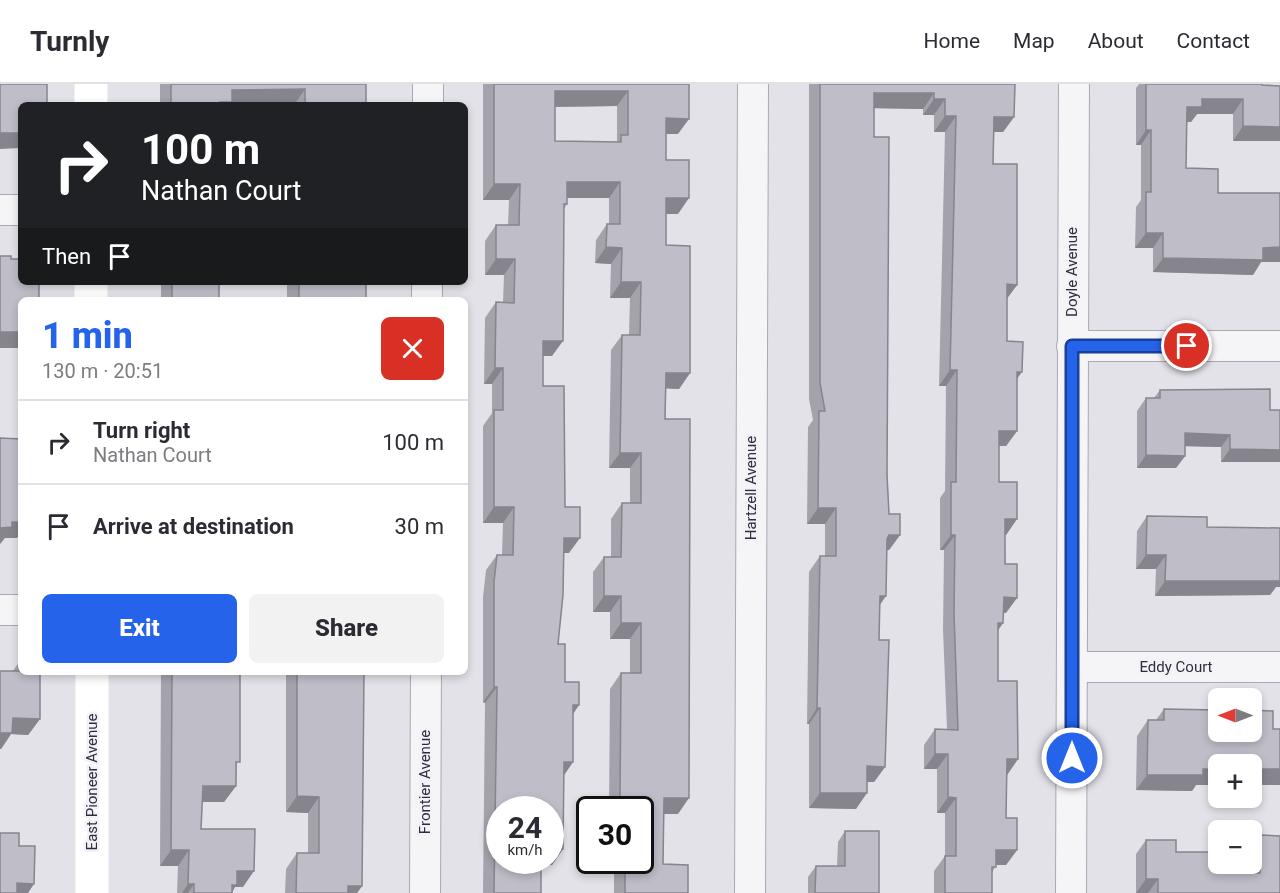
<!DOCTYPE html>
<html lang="en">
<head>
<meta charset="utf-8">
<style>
  :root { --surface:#fff; --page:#f2f2f3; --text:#2b2b33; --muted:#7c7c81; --line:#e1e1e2; --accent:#2563eb }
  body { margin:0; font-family:Roboto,sans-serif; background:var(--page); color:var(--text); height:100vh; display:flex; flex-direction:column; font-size:22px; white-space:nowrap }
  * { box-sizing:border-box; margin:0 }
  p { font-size:20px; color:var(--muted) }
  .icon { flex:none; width:33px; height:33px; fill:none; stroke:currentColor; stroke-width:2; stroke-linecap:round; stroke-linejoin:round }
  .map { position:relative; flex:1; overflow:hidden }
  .details { position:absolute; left:18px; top:213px; width:450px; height:378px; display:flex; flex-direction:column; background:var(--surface); border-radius:9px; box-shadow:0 3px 9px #0003 }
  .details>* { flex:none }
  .banner { position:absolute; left:18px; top:18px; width:450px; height:183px; border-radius:9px; box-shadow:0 3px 9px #0003; background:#202124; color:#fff; overflow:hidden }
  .needle { width:39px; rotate:270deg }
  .controls { position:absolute; left:1208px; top:604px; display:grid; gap:12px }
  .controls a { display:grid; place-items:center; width:54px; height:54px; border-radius:9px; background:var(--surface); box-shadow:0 3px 9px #0003; font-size:30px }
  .speed { position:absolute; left:486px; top:712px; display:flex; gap:12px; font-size:30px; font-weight:700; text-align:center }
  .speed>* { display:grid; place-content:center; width:78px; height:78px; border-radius:50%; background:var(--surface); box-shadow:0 3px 9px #0003; line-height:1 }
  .speed small { font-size:15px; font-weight:400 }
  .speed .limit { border:3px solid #111; border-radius:9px; background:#fff; color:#111 }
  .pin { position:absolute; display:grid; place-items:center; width:51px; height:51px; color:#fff; margin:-26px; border:3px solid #fff; border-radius:50%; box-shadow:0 2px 6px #0007 }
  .me { position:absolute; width:66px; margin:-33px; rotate:0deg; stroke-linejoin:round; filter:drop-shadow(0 0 4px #0008) }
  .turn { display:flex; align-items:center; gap:21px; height:126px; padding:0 24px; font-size:27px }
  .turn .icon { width:78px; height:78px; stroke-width:2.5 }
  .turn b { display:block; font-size:42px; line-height:51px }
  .then { display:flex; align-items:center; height:57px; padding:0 24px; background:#0003; gap:12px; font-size:22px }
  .round { display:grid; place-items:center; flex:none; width:63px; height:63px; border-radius:9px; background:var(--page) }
  .summary { display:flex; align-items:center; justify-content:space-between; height:102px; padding:0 24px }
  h1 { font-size:36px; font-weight:800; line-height:45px; color:var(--accent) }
  .cta { display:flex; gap:12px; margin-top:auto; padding:12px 24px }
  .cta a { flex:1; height:69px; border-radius:9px; background:var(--accent); color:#fff; font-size:24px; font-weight:800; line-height:69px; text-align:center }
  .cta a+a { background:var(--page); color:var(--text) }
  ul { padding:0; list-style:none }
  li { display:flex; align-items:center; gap:18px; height:84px; padding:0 24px; border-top:2px solid var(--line) }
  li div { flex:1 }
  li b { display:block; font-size:22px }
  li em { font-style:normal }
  header { display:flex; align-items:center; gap:36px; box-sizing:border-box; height:84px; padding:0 30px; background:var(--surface); border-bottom:2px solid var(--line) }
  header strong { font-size:28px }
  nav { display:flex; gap:33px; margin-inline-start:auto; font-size:21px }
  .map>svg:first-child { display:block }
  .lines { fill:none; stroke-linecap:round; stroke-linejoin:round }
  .street-casing { stroke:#aaa8b3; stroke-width:32 }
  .street { stroke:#f5f5f8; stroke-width:30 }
  .secondary { stroke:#fff; stroke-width:33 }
  .wall { fill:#a4a3ac; fill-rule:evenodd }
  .shaded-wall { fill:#86848c }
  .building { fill:#bfbdc8; stroke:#86848c; stroke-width:1.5; fill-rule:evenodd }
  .route-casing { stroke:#184099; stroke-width:15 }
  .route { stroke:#2563eb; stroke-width:10 }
  .labels { text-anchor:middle; stroke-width:5; stroke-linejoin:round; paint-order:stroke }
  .street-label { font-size:15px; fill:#302c3f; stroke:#f2f2f7 }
</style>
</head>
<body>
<header>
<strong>Turnly</strong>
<nav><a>Home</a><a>Map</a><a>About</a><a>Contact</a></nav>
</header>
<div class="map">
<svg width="1280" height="809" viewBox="0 0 1280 809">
  <rect width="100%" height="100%" fill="#e3e2e9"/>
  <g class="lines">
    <g class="street-casing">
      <g id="street">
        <polyline points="428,21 428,0"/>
        <polyline points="0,126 21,126"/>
        <polyline points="427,216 427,198"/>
        <polyline points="1072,262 1280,262"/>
        <polyline points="0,526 21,526"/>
        <polyline points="1072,583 1280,583"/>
        <polyline points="425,809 426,588"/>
        <polyline points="750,809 753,0"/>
        <polyline points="1071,809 1074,0"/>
      </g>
    </g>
    <use href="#street" class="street"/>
    <g class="secondary">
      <polyline points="91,0 91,21"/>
      <polyline points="91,198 91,216"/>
      <polyline points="92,588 92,809"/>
    </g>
  </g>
  <g class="wall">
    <rect x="160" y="0" width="206" height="21"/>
    <path d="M483 0H689L678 50H666V76L678 130H666V161L690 289 679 305 666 304 665 335 678 730H664L663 780 688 809H614V777H640V726H609L610 605 621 589H630V555H610V528H593V488L604 473H611V435L622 419H630V384H609L611 266 622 251H629L630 214H610L611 180 595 179 596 156 607 140H609V114H567V120L564 125 552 272H543V302L565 423 569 469H564L558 560 565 598 579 621 573 630V678L564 691 563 765 552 781H541V809H483L485 619 483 618V513L486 486 497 471H502L503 439H483V342L492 329V300H484L485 234 496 218 503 219 504 191H485V157L496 141H508L509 116H483ZM617 22V58L555 57V23Z"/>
    <polygon points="809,0 1015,0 1014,33 1003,48 994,48 993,80 1017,201 1007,214 1007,257 1017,295 1017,347 1006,362 999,362 999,398 1017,435 1006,451 1005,451 1006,529 1003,529 1003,539 998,546 998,597 1018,675 1007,691 1006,734 1017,766 1006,781 996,781 992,789 992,809 934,809 934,787 945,772 945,729 937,729 937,685 924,685 924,661 935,645 947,645 943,546 944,466 940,466 940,414 945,407 946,302 939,302 945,48 934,48 934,31 923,31 923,25 874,24 874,53 889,430 900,451 889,466 887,466 879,522 879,556 885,683 874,698 867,698 856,725 809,724 809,640 807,640 809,488 820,472 825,472 825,440 807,440 808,343 813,336 809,315"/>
    <polygon points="1139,0 1262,0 1262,1 1280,2 1233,57 1233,30 1197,30 1191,38 1187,38 1186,84 1218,109 1280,109 1280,178 1261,178 1253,191 1153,188 1153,164 1135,164 1136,123 1141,116 1141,61 1136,61 1136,4"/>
    <rect x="161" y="198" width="58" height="18"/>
    <rect x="287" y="198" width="79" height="18"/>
    <polygon points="1160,306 1270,326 1280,326 1280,378 1221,378 1221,363 1185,362 1185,372 1176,384 1137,384 1137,327 1146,314 1154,314"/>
    <polygon points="1147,432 1207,443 1276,503 1270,511 1155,512 1156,485 1136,485 1137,447"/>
    <polygon points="19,578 40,635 28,651 11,650 1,665 0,665 0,587 13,587"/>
    <polygon points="161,588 240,588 236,702 224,718 202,718 201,745 243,803 235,803 232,809 177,809 178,782 160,782"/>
    <polygon points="286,588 364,588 362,802 357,809 285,809 286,785 297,769 308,769 308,729 286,728"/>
    <polygon points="1164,625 1273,645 1280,645 1280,701 1251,701 1251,681 1196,701 1192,707 1136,706 1137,652 1148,636 1156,636"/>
    <polygon points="845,747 879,809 808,809 808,793 816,782 837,782 838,758"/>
    <polygon points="1260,751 1280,809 1136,809 1136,770 1146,756 1211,782 1216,789 1250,789 1251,764"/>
  </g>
  <g class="shaded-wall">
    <polygon points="305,5 294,21 217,21 232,6"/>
    <polygon points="555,7 628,7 617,22 544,23"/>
    <polygon points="874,9 934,9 923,25 863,24"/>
    <polygon points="934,15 945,15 934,31 923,31"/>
    <polygon points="1202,15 1243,15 1233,30 1197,30 1191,38 1177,38 1187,23"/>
    <polygon points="945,32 956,32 945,48 934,48"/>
    <polygon points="994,33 1014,33 1003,48 983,48"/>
    <polygon points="666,34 689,35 678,50 655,50"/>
    <polygon points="1243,42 1280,43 1280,57 1233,57"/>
    <polygon points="1146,46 1151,46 1141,61 1136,61"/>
    <polygon points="0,49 21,49 21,64 0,65"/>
    <polygon points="567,98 620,98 609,114 556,114"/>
    <polygon points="494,100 520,100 509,116 483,116"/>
    <polygon points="666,114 689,114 678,130 655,130"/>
    <polygon points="1146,149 1163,149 1153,164 1135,164"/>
    <polygon points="606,163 622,164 611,180 595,179"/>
    <polygon points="1280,163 1280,178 1261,178 1253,191 1153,188 1163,174"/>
    <polygon points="496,175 515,175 504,191 485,191"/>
    <polygon points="621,198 641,198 630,214 610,214"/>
    <polygon points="1007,200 1017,201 1006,216"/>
    <rect x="0" y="248" width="21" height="16"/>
    <polygon points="543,257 563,257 552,272 532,272"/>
    <polygon points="495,284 503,284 492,300 484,300"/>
    <polygon points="950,286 957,286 946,302 939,302"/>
    <polygon points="1017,288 1022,288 1011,303"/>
    <polygon points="666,289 690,289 679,305 655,304"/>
    <polygon points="999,347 1017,347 1006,362 988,362"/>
    <polygon points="1185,349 1230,351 1221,363 1176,362"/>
    <polygon points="1230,365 1280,366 1280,378 1221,378"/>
    <polygon points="620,369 641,369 630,384 609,384"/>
    <polygon points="1146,371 1185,372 1176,384 1137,384"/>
    <polygon points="494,423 514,423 503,439 483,439"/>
    <polygon points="818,424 836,424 825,440 807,440"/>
    <polygon points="1005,435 1017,435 1006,451 994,451"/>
    <polygon points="21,437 21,449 17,454 5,454 1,459 0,460 0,444 12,438"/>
    <polygon points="889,451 900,451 889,466 878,466"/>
    <polygon points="951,451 955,451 944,466 940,466"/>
    <polygon points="564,454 580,454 569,469 553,469"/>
    <polygon points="1146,471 1166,471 1156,485 1136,485"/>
    <polygon points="1280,488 1280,503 1276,503 1270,511 1155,512 1165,497"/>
    <polygon points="604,512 621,512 610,528 593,528"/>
    <polygon points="880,512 886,512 875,528"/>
    <polygon points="1004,513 1017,514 1006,529 993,529"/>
    <polygon points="621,539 641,539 630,555 610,555"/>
    <polygon points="998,539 1003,539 992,555"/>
    <polygon points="494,603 497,603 485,619 483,618"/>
    <polygon points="573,621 579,621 568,637"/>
    <polygon points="817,624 820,624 809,640 807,640"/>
    <polygon points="13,634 40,635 28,651 11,650 1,665 0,665 0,649"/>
    <polygon points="935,670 948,670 937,685 924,685"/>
    <polygon points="1007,675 1018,675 1007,691 996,691"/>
    <polygon points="564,678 573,678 562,694"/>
    <polygon points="867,682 885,683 874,698 856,698"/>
    <polygon points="1203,685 1218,685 1218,701 1196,701 1192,707 1136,706 1147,691"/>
    <rect x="1251" y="685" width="29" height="16"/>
    <polygon points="203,702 236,702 224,718 192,718"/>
    <polygon points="820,709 867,709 856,725 809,724"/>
    <polygon points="297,712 319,713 308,729 286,728"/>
    <polygon points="948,713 956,714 945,729 937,729"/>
    <polygon points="620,714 626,714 617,726 611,726"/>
    <polygon points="664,714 689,714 678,730 653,730"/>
    <polygon points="550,765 563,765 552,781 530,781 533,777 550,777"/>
    <polygon points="171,766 189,766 178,782 160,782"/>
    <polygon points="996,766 1017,766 1006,781 985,781"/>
    <polygon points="237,787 254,787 243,803 235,803 231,809 226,809"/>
    <polygon points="1146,795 1158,795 1148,809 1136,809"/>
    <polygon points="17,799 34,800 28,809 11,809"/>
    <polygon points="188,800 194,800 188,809 182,809"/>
    <polygon points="348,802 362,802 357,809 342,809"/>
  </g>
  <g class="building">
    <polygon points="0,0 47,0 47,21 21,21 21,49 0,49"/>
    <polygon points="171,0 366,0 366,21 305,21 305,5 232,6 232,18 220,18 220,21 171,21"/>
    <path d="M494 0H689V35L666 34V76H689V114H666V161L690 162V289H666L665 335H690L689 714H664L663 780 688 781V809H625V777H640V726H626V714H620L621 589H641V539H621V512H604V473H621L622 419H641V369H620L622 251H640L641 198H621L622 164 606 163 607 140H620V98H567V120H564L563 257H543V302H564L565 423H580V454H564L563 511 558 560H565V598H579V621H573V678H564L563 765H550V726H500V777H541V809H494L497 603H494V498L497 471H513L514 423H494V326H503V284H495L496 218 514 219 515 175H496V141H519L520 100H494ZM555 7H628V51H621V58L555 57Z"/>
    <polygon points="820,0 1015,0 1014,33 994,33 993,80 1017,80 1017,201 1007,200 1007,257 1023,258 1022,288 1017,288 1017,347 999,347 999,398 1017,398 1017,435 1005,435 1005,480 1017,480 1017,514 1004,513 1003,539 998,539 998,597 1017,597 1018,675 1007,675 1006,734 1017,734 1017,766 996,766 996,783 992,783 992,809 945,809 945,772 956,772 956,714 948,713 948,670 935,670 935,645 958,646 954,530 955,451 951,451 951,398 956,398 957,286 950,286 956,32 945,32 945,15 934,15 934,9 874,9 874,53 889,53 887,391 889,430 900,430 900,451 889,451 887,455 886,512 880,512 879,556 889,556 885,683 867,682 867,709 820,709 820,624 817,624 820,472 836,472 836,424 818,424 819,327 825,327 820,299"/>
    <polygon points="1146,0 1262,0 1262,1 1280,2 1280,43 1243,42 1243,15 1202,15 1202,23 1187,23 1186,84 1218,85 1218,109 1280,109 1280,163 1263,164 1263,176 1163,174 1163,149 1146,149 1146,108 1151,108 1151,46 1146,46"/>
    <polygon points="0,172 11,172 11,175 21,175 21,198 39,198 39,216 21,216 21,248 0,248"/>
    <rect x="172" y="198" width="47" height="18"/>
    <rect x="299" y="198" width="67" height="18"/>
    <polygon points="1270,305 1270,326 1280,326 1280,366 1230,365 1230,351 1185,349 1185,372 1146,371 1146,314 1160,314 1160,306"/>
    <polygon points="0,354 21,355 21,438 12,438 12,443 0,444"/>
    <polygon points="1147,432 1207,433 1207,443 1280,444 1280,497 1165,497 1166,471 1146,471"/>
    <polygon points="19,578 21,578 21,588 40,588 40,635 13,634 12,649 0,649 0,587 19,587"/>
    <polygon points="172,588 240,588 240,678 236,678 236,702 203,702 201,745 255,745 254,787 237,787 237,801 232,801 232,809 194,809 194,800 188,800 189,766 171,766"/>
    <polygon points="297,588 364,588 362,802 348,802 348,809 296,809 297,769 319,769 319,713 297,712"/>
    <polygon points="1164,625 1218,626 1218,648 1251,648 1251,626 1273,627 1273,645 1280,645 1280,685 1251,685 1251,681 1218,681 1218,685 1203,685 1203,691 1147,691 1148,636 1164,636"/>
    <polygon points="845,747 879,747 879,809 815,809 816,782 845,782"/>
    <polygon points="0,749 19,749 19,762 35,762 34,800 17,799 17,809 0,809"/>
    <polygon points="1260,751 1280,752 1280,809 1158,809 1158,795 1146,795 1146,756 1176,756 1176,768 1211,768 1211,782 1216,782 1216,789 1260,789"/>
  </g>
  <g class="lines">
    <g class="route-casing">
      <polyline id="route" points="1072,674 1072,262 1187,262"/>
    </g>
    <use href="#route" class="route"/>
  </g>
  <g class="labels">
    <g class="street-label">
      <text transform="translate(1072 188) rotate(-90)" y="5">Doyle Avenue</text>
      <text transform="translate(751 404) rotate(-90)" y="5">Hartzell Avenue</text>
      <text x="1176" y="588">Eddy Court</text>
      <text transform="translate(92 698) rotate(-90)" y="5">East Pioneer Avenue</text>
      <text transform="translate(425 698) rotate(-90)" y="5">Frontier Avenue</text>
    </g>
  </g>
</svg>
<div class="controls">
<a><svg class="needle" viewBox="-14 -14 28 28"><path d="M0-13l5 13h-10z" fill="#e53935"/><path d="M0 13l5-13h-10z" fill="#7c7c81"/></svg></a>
<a>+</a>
<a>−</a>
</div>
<div class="speed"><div>24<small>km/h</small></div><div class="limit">30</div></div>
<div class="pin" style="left:1187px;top:262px;background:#d93025"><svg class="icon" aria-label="arrive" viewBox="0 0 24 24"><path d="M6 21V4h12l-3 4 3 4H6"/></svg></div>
<svg class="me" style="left:1072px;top:674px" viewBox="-20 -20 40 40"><circle r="17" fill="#2563eb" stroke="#fff" stroke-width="3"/><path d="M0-11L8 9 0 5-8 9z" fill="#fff"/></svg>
<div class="banner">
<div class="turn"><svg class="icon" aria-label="right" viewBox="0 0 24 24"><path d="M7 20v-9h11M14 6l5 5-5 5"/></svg><div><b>100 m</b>Nathan Court</div></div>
<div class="then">Then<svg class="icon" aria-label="arrive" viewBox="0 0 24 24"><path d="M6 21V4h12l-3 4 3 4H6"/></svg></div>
</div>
<section class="details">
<div class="summary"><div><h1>1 min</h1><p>130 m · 20:51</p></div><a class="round" style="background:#d93025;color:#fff"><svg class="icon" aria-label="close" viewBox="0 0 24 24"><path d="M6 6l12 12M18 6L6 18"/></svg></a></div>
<ul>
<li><svg class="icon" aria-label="right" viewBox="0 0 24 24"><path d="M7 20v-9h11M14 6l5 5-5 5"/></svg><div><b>Turn right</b><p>Nathan Court</p></div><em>100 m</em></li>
<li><svg class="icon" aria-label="arrive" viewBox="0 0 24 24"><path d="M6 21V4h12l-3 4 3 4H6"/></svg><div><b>Arrive at destination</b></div><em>30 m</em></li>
</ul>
<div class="cta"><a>Exit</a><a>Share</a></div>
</section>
</div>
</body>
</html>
